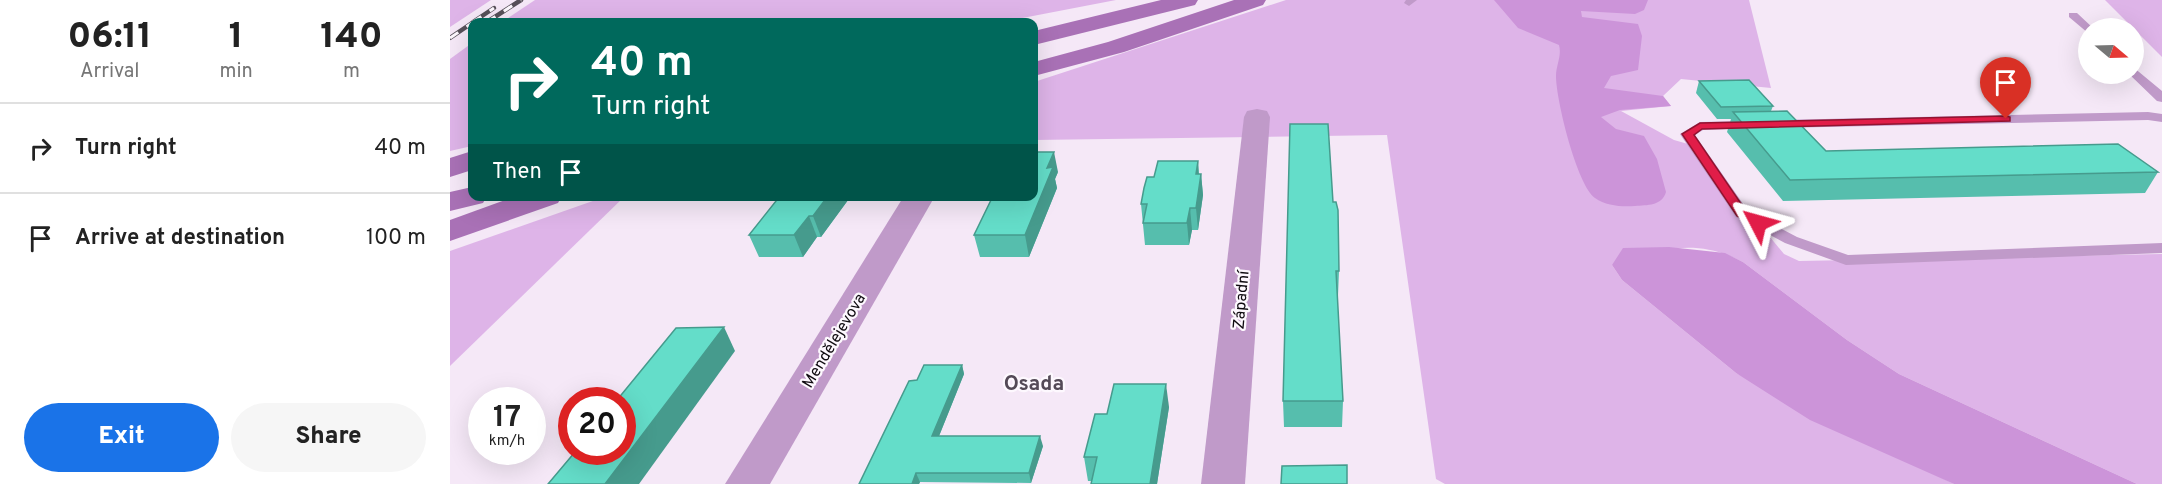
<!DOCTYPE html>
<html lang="en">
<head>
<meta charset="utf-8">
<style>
  :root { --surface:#fff; --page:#f6f6f6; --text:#222; --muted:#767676; --line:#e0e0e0; --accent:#1a73e8 }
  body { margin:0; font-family:Overpass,sans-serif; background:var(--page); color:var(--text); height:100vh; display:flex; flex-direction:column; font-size:22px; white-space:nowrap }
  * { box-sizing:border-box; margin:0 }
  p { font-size:20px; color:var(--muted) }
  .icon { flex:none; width:33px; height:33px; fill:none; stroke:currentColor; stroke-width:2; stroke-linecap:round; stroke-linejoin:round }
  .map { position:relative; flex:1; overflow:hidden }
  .drawer { display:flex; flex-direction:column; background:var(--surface); width:450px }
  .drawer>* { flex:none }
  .banner { position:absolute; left:18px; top:18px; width:570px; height:183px; border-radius:12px; box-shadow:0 6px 24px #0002; background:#00695c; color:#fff; overflow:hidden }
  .needle { width:39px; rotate:109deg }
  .buttons { position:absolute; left:1628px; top:18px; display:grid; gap:12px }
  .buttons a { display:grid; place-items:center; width:66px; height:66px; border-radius:50%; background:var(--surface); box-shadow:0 6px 24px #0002; font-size:30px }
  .speed { position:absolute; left:18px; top:387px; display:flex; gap:12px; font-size:30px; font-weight:700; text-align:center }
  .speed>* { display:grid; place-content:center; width:78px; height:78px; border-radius:50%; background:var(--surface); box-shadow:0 6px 24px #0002; line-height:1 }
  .speed small { font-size:15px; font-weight:400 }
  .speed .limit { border:9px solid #d22; background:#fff; color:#111 }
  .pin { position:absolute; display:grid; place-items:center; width:51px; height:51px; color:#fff; margin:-62px -26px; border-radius:50% 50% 50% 0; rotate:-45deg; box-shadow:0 0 6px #0007 }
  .pin .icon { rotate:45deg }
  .me { position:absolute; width:66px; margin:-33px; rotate:309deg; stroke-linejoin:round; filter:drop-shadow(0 0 4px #0008) }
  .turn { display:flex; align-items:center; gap:21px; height:126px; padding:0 24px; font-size:27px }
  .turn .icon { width:78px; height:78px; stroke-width:2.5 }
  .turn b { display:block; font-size:42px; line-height:51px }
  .then { display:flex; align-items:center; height:57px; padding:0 24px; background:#0003; gap:12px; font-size:22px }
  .eta { display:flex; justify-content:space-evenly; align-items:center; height:102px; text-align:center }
  .eta b { font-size:36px; font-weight:800; line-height:42px }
  .button { display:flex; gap:12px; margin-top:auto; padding:12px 24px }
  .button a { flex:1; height:69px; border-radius:36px; background:var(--accent); color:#fff; font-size:24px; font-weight:800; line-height:69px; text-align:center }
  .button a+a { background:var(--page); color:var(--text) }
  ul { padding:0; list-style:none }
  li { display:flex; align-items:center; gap:18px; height:90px; padding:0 24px; border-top:2px solid var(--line) }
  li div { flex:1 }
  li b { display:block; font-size:22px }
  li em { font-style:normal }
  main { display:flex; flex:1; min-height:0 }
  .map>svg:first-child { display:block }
  .green { fill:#deb4e8 }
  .water { fill:#cc94d9 }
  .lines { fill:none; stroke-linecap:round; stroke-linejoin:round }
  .service { fill:#c09ac9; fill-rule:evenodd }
  .minor { fill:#c09ac9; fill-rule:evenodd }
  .secondary { fill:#a971b6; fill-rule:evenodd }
  .rail-casing { stroke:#575059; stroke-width:4.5 }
  .rail { stroke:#fdf8fe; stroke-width:3; stroke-dasharray:10; stroke-linecap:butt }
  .wall { fill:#56bead }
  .shaded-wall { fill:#469b8d }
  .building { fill:#64ddc9; stroke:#469b8d; stroke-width:1.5 }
  .route { fill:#e11d48; stroke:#92132f; stroke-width:1.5 }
  .labels { text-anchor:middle; stroke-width:4.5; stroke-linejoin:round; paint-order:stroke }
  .street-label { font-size:16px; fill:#0f0b10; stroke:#fdf8fe }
  .near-neighbourhood-label { font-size:21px; font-weight:bold; fill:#544a57; stroke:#fdf8fe }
</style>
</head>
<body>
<main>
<section class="drawer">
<div class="eta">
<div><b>06:11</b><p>Arrival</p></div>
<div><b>1</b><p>min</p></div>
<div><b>140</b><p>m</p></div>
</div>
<ul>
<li><svg class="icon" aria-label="right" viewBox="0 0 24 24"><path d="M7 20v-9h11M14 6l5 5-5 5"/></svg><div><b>Turn right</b></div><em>40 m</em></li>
<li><svg class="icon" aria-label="arrive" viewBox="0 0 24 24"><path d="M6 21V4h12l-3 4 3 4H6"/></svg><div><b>Arrive at destination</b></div><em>100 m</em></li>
</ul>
<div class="button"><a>Exit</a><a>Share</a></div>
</section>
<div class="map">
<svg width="1712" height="484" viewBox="0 0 1712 484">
  <rect width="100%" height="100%" fill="#f5e8f7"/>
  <g class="green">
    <polygon points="0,0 41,0 0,27"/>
    <polygon points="85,0 666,0 552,22 52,22"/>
    <path d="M836 0H1299L1321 88 1231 79 1213 96 1221 106 1171 111 1224 140 1245 146 1334 254 1349 261 1712 254V484H1687L1449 374 1397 340 1293 262C1245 237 1211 249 1162 265L1172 280 1286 373 1504 484H995L986 479 937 135 584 140V82Z"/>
    <polygon points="1655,0 1712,0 1712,57"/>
    <polygon points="22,43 22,146 0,151 0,59"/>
    <polygon points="157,196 174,197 0,366 0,251"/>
  </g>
  <g class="water">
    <path d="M1044 0H1198L1194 10 1185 14 1131 11 1132 17 1188 24 1192 36 1188 70 1161 76 1154 88 1213 96 1221 106 1170 110 1151 117 1166 129 1194 136 1207 159 1216 192C1212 206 1197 205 1185 206 1172 207 1156 206 1145 198 1127 185 1106 100 1106 76 1106 65 1112 56 1109 45L1068 28Z"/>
    <polygon points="1219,247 1275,253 1293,262 1397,340 1449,374 1687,484 1504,484 1360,420 1286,373 1172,280 1162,265 1173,248"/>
  </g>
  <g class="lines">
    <g class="service">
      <polygon points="956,0 967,0 959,6 954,3"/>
      <polygon points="1619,13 1627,13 1643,28 1638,28 1638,33 1619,17"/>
      <polygon points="1683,67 1712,91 1712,102 1707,101 1679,74 1683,74"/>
      <polygon points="1698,112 1712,114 1712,122 1698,120 1327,128 1320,124 1327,120"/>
      <polygon points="1301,121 1308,125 1306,128 1253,130 1245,135 1298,211 1347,237 1398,255 1712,243 1712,253 1396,265 1335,243 1286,217 1230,134 1250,122"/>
    </g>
    <g class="minor">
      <polygon points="807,109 817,111 820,117 795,484 751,484 794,117 797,111"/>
      <polygon points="454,196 485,196 320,484 275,484"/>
    </g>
    <g class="secondary">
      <polygon points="711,0 748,0 745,5 584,45 584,31"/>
      <polygon points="784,0 816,0 813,5 674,52 584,76 584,62 658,42"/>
      <polygon points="22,151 22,170 0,177 0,158"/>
      <polygon points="22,187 22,196 37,196 33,203 0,211 0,192"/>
      <polygon points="66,196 112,196 108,203 0,241 0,220"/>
    </g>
    <g class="rail-casing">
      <g id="rail">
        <polyline points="23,22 44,8"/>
        <polyline points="37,22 71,0"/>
        <polyline points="0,38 22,23"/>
      </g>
    </g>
    <use href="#rail" class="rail"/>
  </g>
  <g class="wall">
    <polygon points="1249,81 1323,106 1321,111 1376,151 1708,172 1695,193 1333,201 1277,132 1281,119 1267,119 1246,93"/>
    <polygon points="748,161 749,174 751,174 753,195 748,230 742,230 739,245 695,245 691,204 704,177"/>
    <polygon points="608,172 605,179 607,188 579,257 530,257 524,235"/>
    <polygon points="330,196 401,196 371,237 367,237 353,257 309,257 299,235"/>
    <polygon points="883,202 889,271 888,296 887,296 893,401 892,427 834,427 833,401"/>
    <polygon points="512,365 514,374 489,436 593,446 581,483 470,482 469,484 409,484"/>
    <polygon points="719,407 707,484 641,484 642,481 638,481 634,457 657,414"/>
  </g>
  <g class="shaded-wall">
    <polygon points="604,152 608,172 605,179 607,188 579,257 575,235 597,168"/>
    <polygon points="748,161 749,182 746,174"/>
    <polygon points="751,174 753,195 748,230 746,208"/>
    <polygon points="378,196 401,196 371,237 363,216"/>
    <polygon points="740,208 742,230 739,245 737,223"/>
    <polygon points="359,216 367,237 353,257 344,235"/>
    <polygon points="274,327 285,351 189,484 155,484"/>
    <polygon points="512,365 514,374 485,446 482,436"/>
    <polygon points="716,384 719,407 707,484 700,484"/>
    <polygon points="590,436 593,446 581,483 579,473"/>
    <polygon points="466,473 470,482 469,484 462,484"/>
  </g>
  <g class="building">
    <polygon points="1299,80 1323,106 1271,107 1249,81"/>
    <polygon points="1337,111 1376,151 1668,144 1708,172 1340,180 1283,112"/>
    <polygon points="840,124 878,124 883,202 886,202 888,210 889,271 886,271 893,401 833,401"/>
    <polygon points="584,152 604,152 597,168 603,167 575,235 524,235 543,196 584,196"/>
    <polygon points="708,161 748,161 746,174 751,174 746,208 740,208 737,223 693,223 697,204 691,204 694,188 697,177 704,177"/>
    <polygon points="330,196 378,196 363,216 359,216 344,235 299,235"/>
    <polygon points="274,327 155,484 98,484 125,452 172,452 172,400 167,400 226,328"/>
    <polygon points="474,365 512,365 482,436 590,436 579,473 466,473 462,484 409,484 459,381 467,380"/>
    <polygon points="664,384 716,384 700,484 641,484 647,457 634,457 645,414 657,414"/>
    <polygon points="897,465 897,484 831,484 832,466"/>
  </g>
  <polygon class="route" points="1556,116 1560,117 1560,121 1252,129 1244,135 1296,211 1315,223 1308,227 1287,216 1232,134 1250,123"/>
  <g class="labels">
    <g class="street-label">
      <text transform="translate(790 300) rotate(-85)" y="6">Západní</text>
      <text transform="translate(383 340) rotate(-59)" y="6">Mendělejevova</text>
    </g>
    <g class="near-neighbourhood-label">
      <text x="584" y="390">Osada</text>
    </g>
  </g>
</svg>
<div class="buttons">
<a><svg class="needle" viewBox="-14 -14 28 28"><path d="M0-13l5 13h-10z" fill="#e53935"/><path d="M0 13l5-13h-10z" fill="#767676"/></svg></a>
</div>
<div class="speed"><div>17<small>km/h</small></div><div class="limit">20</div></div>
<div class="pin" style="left:1556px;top:119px;background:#d93025"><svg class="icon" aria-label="arrive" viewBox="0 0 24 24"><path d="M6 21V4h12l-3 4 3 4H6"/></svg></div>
<svg class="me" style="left:1308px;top:223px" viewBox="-20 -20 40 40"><path d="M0-17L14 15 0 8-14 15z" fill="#e11d48" stroke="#fff" stroke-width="4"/></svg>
<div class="banner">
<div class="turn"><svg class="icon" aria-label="right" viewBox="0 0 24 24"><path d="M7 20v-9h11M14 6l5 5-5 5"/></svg><div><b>40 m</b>Turn right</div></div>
<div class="then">Then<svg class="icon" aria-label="arrive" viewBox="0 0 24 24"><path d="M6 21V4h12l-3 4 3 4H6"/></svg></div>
</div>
</div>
</main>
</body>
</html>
